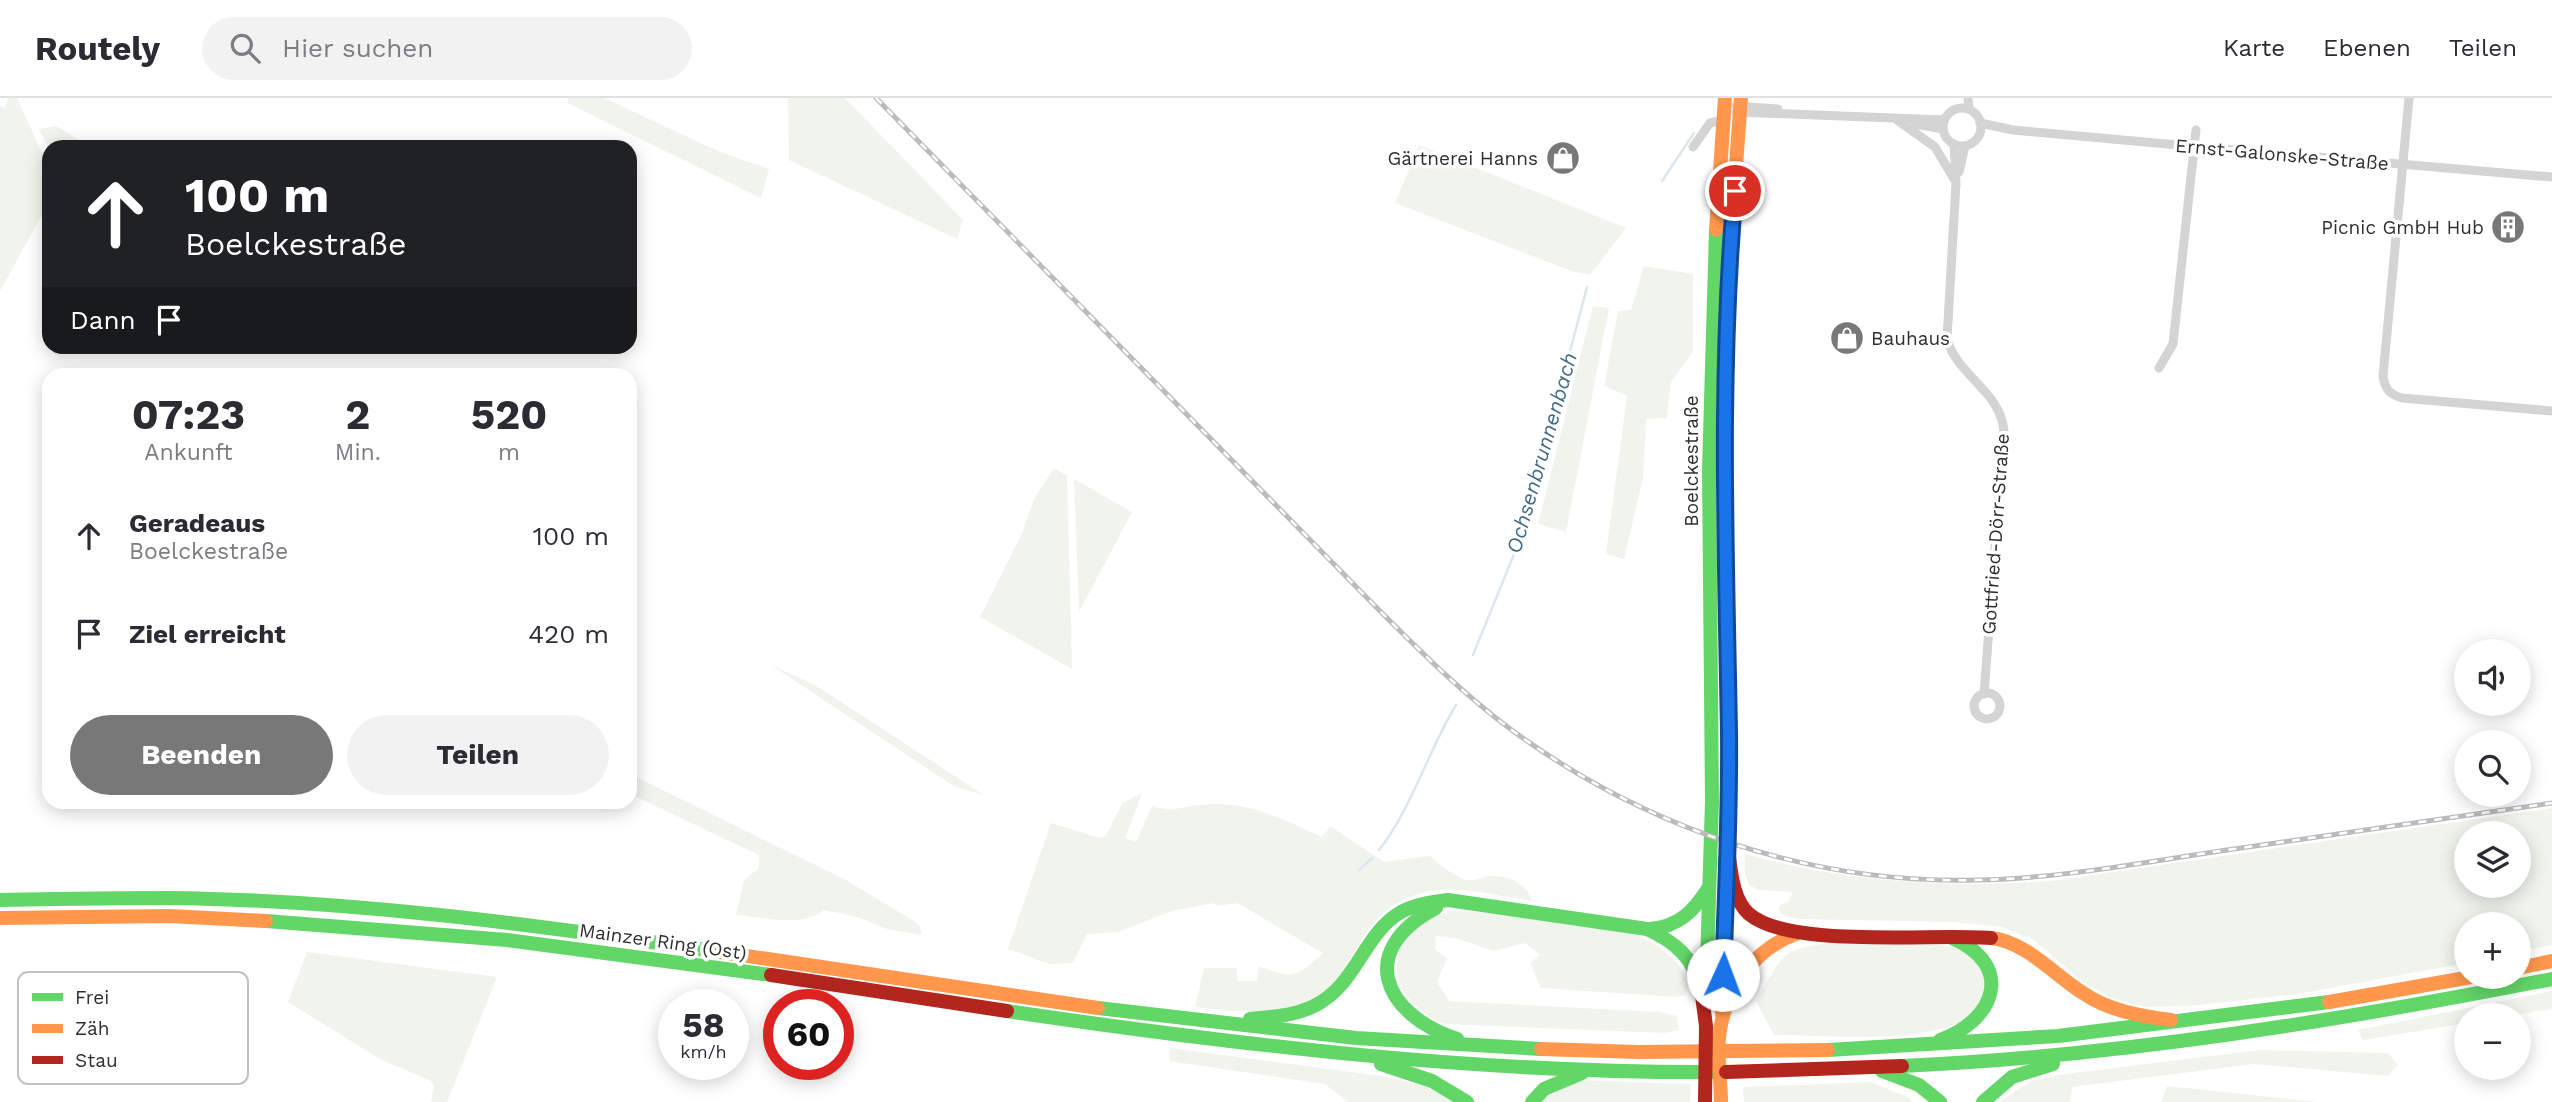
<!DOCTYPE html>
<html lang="de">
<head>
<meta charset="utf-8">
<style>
  :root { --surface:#fff; --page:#f2f2f3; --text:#2b2b33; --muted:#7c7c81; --line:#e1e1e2; --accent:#787878 }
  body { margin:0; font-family:"Work Sans",sans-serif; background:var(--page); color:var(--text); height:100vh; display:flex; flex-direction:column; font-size:26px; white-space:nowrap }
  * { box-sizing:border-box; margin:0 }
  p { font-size:23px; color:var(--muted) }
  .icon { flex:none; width:38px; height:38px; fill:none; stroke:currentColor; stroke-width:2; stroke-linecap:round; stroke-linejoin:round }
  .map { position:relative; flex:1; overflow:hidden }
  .details { position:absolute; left:42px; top:270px; width:595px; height:441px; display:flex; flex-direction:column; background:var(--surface); border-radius:21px; box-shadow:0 4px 18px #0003 }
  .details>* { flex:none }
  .top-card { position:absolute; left:42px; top:42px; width:595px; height:214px; border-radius:21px; box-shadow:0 4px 18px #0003; background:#202124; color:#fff; overflow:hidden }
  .fabs { position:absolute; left:2454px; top:541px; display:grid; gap:14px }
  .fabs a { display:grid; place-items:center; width:77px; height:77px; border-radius:50%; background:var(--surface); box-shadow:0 4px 18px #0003; font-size:35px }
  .speed { position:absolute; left:658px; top:891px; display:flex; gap:14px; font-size:35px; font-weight:700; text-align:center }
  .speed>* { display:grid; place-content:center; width:91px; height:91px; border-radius:50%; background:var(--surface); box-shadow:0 4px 18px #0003; line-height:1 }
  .speed small { font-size:18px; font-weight:400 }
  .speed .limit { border:10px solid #d22; background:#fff; color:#111 }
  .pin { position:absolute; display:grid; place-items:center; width:60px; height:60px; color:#fff; margin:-30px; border:4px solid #fff; border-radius:50%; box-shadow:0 2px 7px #0007 }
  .me { position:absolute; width:77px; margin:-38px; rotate:2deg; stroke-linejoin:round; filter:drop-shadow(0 0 5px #0008) }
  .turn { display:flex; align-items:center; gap:24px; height:147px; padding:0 28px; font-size:32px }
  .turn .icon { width:91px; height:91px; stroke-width:2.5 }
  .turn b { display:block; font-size:49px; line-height:60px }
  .then { display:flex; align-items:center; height:66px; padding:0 28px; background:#0003; gap:14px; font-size:26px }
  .eta { display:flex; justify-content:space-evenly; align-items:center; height:119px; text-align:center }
  .eta b { font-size:42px; font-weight:700; line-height:49px }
  .action { display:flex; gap:14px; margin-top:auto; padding:14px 28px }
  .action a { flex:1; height:80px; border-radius:42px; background:var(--accent); color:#fff; font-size:28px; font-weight:700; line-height:80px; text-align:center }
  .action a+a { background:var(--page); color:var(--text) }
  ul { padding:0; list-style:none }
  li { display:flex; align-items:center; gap:21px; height:98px; padding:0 28px }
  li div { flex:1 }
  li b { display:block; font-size:26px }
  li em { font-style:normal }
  header { display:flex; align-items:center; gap:42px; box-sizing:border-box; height:98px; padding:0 35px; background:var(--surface); border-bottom:2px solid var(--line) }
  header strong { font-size:33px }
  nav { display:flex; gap:38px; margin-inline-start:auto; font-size:24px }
  .search { width:490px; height:63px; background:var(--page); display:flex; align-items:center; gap:18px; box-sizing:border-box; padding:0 24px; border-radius:38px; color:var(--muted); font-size:26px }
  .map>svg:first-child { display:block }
  .green { fill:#f0f4ed; fill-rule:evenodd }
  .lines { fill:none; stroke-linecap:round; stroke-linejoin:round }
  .stream { stroke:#dbe6f0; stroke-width:2.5 }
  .street { stroke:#d4d4d4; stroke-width:9 }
  .fast { stroke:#63d668; stroke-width:14 }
  .slow { stroke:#ff974d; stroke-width:14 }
  .jam { stroke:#b3261e; stroke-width:14 }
  .rail-casing { stroke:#bbb; stroke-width:5 }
  .rail { stroke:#fff; stroke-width:2.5; stroke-dasharray:8; stroke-linecap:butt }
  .route-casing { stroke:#114b97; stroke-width:18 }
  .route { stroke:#1a73e8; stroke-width:12 }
  .labels { text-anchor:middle; stroke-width:7; stroke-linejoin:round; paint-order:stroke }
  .street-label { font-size:19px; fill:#2f2f2f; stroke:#fff }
  .poi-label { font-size:19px; fill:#2f2f2f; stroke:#fff; text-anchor:end }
  .water-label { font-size:21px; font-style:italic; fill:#43698a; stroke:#fff }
  .key { fill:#fff; stroke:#c1c1c1; stroke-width:2 }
  .key-label { font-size:19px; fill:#2f2f2f }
</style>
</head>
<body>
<header>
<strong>Routely</strong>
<div class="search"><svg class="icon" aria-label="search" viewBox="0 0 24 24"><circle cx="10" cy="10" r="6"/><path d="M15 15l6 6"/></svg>Hier suchen</div>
<nav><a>Karte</a><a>Ebenen</a><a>Teilen</a></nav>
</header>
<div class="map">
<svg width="2552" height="1004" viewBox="0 0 2552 1004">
  <rect width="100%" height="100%" fill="#fff"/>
  <g class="green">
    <polygon points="8,0 17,0 49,70 49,111 39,122 0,193 0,8 5,10"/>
    <polygon points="569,0 604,0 720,54 769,71 761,100 567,5"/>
    <polygon points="788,0 845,0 963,122 957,141 789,62"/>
    <polygon points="57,28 83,45 82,49 49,50 39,31"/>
    <polygon points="1419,47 1626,130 1590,177 1571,173 1395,105"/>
    <polygon points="1644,168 1693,176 1693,253 1671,284 1667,320 1646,321 1643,380 1624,461 1606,456 1627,298 1604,288 1618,213 1631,212"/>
    <polygon points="1593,208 1609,210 1566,434 1538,426"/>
    <polygon points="1054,370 1067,378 1072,571 980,519 1023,433 1034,401"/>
    <polygon points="1074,381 1132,414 1079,514"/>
    <polygon points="771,567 815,587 984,697 955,689"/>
    <path d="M630 676 846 782 919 826 922 837 887 831 857 819 824 812C802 830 763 819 736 817L744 782 759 770V757L630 696Z"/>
    <path d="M1142 695 1125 740 1136 744 1152 708C1173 715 1179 709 1199 707 1246 701 1283 721 1322 739L1330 728 1384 764 1430 758C1440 766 1454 779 1467 782 1476 784 1480 779 1488 778 1507 777 1527 784 1532 803 1498 798 1453 785 1419 796 1350 817 1358 884 1307 905 1271 919 1232 913 1195 909L1204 870H1237V883H1257L1259 868C1293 882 1296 879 1323 855L1237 805 1217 808 1213 805 1172 813 1118 834 1087 836 1073 865 1050 866 1008 851 1051 725 1100 740 1106 738 1122 705Z"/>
    <path d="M2552 710V847L2518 854V826H2466V865L2298 896 2190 908 2145 909 2111 900 2080 882 2034 842 2002 829 1953 824 1801 821 1784 818 1778 812 1781 806 1788 804 1793 794 1759 792 1749 787 1745 776V756C1846 784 1946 790 2051 783ZM2466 735H2518V788H2466Z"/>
    <path d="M1449 813C1496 813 1542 823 1588 830 1604 832 1625 832 1640 839 1661 848 1693 870 1686 897L1676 899 1541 890 1530 865 1540 857 1525 845 1493 853 1456 840 1436 838 1435 852 1447 860 1437 884 1449 903 1660 914 1677 918 1679 932 1665 935 1445 926C1379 898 1381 835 1449 813Z"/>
    <path d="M1846 843C1879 843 1979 835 1986 878 1988 889 1980 905 1978 915 1924 949 1836 937 1774 937L1756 903C1787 848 1783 851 1846 843Z"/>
    <polygon points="307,854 497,879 447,1004 431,1004 434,987 431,983 380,961 288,904"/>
    <polygon points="2552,893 2552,911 2513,917 2466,917 2466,925 2363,942 2358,932"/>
    <polygon points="1170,950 1382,978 1421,987 1457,1004 1348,1004 1325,986 1169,963"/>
    <polygon points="2260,952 2388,955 2398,967 2388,978 2254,966 2072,989 2070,1004 1999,1004 2031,983 2057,977"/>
    <polygon points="1579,982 1691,986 1690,1004 1538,1004"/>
    <polygon points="1872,984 1909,1000 1912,1004 1744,1004 1743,989"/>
    <polygon points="2167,988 2319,1004 2161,1004"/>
  </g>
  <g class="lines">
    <g class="stream">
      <polyline points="1662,83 1694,35"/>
      <polyline points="1473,557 1521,439 1587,189"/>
      <path d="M1379 752C1412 710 1428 653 1456 607"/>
      <polyline points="1359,772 1372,760"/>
    </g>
    <g class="street">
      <polyline points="1968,0 1969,11"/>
      <path d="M2409 0 2383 278C2385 291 2389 296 2402 300L2552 313"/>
      <polyline points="1736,8 1778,11"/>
      <circle cx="1962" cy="29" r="19"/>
      <polyline points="1736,14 1944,22"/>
      <polyline points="1897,22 1935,49 1954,81"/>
      <polyline points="1980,25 2013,32 2178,47 2552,79"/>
      <polyline points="1915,26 1943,31"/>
      <path d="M1954 46 1956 85 1947 241C1957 278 2000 292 2004 333L1984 596"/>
      <polyline points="1693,49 1710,25 1723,22"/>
      <polyline points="1959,74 1965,48"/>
      <polyline points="2159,270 2173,246 2196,32"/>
      <circle cx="1987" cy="608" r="13"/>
    </g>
    <g class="fast">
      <polyline points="1727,638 1726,332 1730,148"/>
      <path d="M0 802C56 801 113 800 169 800 349 802 530 826 707 852"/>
      <path d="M1436 810C1356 852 1382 916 1457 941"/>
      <polyline points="266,823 507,842 771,877"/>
      <path d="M1649 831C1679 829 1694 813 1709 789"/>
      <polyline points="1706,897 1712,703 1709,372 1716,132"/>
      <polyline points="1098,910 1356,940 1541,951"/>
      <path d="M1007 913C1245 948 1484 976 1726 974"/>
      <path d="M1250 921C1271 919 1294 918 1314 908 1357 887 1363 836 1401 814 1416 806 1432 804 1448 802L1647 831C1675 844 1693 859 1701 890"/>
      <path d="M1940 942C1996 922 2015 867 1952 840"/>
      <polyline points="1828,952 2058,938 2329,904"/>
      <polyline points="1381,966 1432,983 1467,1004"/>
      <path d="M1902 968C2121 958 2337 923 2552 881"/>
      <polyline points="1882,973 1919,987 1940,1004"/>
      <polyline points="1532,1004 1544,991 1582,975"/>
      <polyline points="1983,1004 2012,979 2053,966"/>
    </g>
    <g class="slow">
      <polyline points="1716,132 1725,0"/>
      <polyline points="1730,148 1741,0"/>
      <polyline points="0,820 170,818 266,823"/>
      <path d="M1991 840C2027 844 2054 877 2083 895 2109 913 2141 918 2171 922"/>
      <polyline points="707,852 1098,910"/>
      <polyline points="2518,870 2552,863"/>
      <polyline points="2329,904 2477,878"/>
      <polyline points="1722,915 1728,751 1727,638"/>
      <polyline points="1541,951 1638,954 1828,952"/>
      <path d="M1721 1004C1721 982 1717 961 1719 939 1724 894 1753 851 1796 836"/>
    </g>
    <g class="jam">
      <path d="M1728 751C1731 772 1732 801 1749 816 1790 851 1934 835 1991 840"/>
      <polyline points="771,877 1007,913"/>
      <polyline points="1701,890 1706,928 1705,1004"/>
      <polyline points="1726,974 1902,968"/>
    </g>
    <g class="rail-casing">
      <path id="rail" d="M876 0 1377 510C1420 553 1464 597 1513 633 1646 730 1809 786 1975 782 2057 781 2139 765 2220 753 2331 737 2441 721 2552 705"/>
    </g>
    <use href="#rail" class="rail"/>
  </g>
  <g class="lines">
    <g class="route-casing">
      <path id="route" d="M1723 877C1726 796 1730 715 1729 634 1726 454 1719 272 1735 93"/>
    </g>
    <use href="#route" class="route"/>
  </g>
  <defs>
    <g id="shop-disc" transform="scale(1.75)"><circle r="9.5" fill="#787878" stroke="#fff"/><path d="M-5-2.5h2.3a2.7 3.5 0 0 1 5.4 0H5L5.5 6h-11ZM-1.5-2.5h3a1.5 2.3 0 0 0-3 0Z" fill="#fff"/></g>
    <g id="building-disc" transform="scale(1.75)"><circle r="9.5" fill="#787878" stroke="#fff"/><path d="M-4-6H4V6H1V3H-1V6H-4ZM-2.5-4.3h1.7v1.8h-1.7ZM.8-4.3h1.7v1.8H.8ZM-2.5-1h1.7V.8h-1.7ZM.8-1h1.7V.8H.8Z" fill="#fff"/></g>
  </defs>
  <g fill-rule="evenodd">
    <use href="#shop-disc" x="1563" y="60"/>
    <use href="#building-disc" x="2508" y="129"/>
    <use href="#shop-disc" x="1847" y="240"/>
  </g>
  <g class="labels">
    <g class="street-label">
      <text transform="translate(2282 56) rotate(5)" y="7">Ernst-Galonske-Straße</text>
      <text transform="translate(1691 363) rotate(-90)" y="7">Boelckestraße</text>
      <text transform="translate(1995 436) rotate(-86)" y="7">Gottfried-Dörr-Straße</text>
      <text transform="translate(663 843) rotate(8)" y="7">Mainzer Ring (Ost)</text>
    </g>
    <g class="poi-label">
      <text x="1538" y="67">Gärtnerei Hanns</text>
      <text x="2484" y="136">Picnic GmbH Hub</text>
      <text x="1871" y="247" text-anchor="start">Bauhaus</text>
    </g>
    <g class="water-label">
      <text transform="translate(1542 355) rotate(-74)" y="7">Ochsenbrunnenbach</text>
    </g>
  </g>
  <rect x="18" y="874" width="230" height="112" rx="10" class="key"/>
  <rect x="32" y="895" width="31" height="8" fill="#63d668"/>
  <rect x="32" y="926" width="31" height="9" fill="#ff974d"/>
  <rect x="32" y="958" width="31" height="8" fill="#b3261e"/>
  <g class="key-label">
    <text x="75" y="906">Frei</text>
    <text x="75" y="937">Zäh</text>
    <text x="75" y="969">Stau</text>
  </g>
</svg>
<div class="fabs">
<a><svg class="icon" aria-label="sound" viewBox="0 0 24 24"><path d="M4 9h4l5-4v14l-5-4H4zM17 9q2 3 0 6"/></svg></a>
<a><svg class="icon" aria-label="search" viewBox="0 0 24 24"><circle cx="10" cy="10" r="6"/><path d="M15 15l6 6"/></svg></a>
<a><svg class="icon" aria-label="layers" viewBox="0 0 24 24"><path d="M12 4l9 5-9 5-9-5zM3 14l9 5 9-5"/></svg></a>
<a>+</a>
<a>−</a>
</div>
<div class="speed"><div>58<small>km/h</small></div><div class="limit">60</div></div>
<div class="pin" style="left:1735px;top:93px;background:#d93025"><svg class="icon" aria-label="arrive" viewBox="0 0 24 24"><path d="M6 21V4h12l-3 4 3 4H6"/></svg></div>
<svg class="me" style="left:1723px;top:877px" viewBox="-20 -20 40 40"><circle r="19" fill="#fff"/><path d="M0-13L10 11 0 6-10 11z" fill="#1a73e8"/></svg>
<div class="top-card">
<div class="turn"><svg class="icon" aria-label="ahead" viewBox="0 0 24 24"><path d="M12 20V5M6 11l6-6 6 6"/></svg><div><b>100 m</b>Boelckestraße</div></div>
<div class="then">Dann<svg class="icon" aria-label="arrive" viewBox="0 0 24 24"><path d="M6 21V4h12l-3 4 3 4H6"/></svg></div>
</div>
<section class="details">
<div class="eta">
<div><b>07:23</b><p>Ankunft</p></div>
<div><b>2</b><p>Min.</p></div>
<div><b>520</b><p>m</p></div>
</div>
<ul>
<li><svg class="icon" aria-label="ahead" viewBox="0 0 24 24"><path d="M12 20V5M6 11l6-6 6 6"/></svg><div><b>Geradeaus</b><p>Boelckestraße</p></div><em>100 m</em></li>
<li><svg class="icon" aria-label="arrive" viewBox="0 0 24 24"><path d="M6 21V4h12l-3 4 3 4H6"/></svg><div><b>Ziel erreicht</b></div><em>420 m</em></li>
</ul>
<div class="action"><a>Beenden</a><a>Teilen</a></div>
</section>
</div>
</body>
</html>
